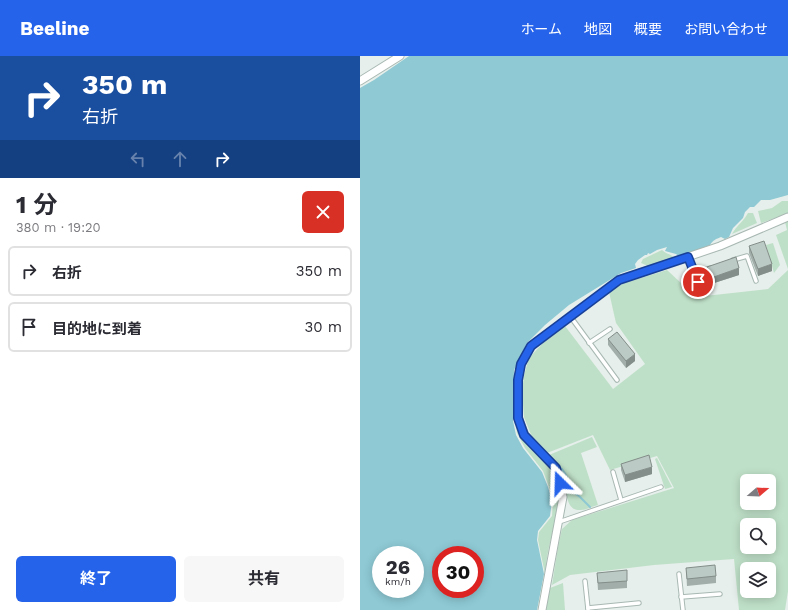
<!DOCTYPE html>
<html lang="ja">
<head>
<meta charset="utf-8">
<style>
  :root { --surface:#fff; --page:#f7f7f7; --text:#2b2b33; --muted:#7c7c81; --line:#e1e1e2; --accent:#2563eb }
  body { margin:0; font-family:"Work Sans","Noto Sans JP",sans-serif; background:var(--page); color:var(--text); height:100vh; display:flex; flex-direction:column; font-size:15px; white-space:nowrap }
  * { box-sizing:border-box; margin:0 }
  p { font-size:13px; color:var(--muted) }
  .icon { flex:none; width:22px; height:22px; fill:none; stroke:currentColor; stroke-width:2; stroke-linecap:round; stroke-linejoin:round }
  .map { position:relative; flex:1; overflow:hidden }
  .side { display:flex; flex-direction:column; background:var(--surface); width:360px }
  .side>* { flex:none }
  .banner { background:#1a4fa0; color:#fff; overflow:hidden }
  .needle { width:26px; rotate:71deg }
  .fabs { position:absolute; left:380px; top:418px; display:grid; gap:8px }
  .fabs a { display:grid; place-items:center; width:36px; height:36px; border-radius:6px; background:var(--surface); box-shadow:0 2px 10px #0003; font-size:20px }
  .speed { position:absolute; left:12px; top:490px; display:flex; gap:8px; font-size:20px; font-weight:700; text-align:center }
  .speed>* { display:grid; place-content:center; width:52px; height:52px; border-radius:50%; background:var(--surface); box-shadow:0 2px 10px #0003; line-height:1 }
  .speed small { font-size:10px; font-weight:400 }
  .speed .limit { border:6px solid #d22; background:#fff; color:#111 }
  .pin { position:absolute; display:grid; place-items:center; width:34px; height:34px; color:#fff; margin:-17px; border:2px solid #fff; border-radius:50%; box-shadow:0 1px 4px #0007 }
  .me { position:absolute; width:44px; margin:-22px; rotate:338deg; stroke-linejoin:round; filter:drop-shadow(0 0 3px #0008) }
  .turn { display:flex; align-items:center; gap:14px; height:84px; padding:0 16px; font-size:18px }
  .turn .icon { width:52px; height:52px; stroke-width:2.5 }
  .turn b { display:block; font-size:28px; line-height:34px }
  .lanes { display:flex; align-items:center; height:38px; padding:0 16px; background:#0003; justify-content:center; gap:20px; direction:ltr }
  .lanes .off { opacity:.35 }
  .round { display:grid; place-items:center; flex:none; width:42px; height:42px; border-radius:6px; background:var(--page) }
  .summary { display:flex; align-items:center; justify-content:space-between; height:68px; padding:0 16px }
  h1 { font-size:24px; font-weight:700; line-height:30px }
  .action { display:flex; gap:8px; margin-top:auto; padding:8px 16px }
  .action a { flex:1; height:46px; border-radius:6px; background:var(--accent); color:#fff; font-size:16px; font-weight:700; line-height:46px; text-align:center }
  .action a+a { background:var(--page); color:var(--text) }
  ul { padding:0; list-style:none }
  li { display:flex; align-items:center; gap:12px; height:50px; margin:0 8px 6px; padding:0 8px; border:2px solid var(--line); border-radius:6px }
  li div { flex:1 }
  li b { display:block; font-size:15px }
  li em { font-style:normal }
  header { display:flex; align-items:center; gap:24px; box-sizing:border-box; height:56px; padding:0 20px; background:var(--accent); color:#fff }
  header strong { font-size:19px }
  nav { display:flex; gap:22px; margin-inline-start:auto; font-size:14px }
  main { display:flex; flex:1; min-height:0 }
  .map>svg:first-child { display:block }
  .green { fill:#bfe0c8; fill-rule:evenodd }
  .water { fill:#8ec9d4; fill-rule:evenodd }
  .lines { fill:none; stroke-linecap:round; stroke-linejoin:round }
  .stream { stroke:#8ec9d4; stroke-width:2 }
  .lane-casing { stroke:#a8b8b2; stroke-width:5.5 }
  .street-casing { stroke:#a8b8b2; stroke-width:9 }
  .lane { stroke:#fff; stroke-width:3.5 }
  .street { stroke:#fff; stroke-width:7 }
  .wall { fill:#a1aea9 }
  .shaded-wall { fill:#838d89 }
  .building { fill:#bbcac4; stroke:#838d89 }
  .route-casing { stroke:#184099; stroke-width:10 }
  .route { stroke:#2563eb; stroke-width:7 }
</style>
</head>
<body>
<header>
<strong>Beeline</strong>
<nav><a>ホーム</a><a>地図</a><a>概要</a><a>お問い合わせ</a></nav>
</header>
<main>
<section class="side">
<div class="banner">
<div class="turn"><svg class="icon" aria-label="right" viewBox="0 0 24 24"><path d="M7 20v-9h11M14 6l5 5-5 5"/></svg><div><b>350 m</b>右折</div></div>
<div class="lanes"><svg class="icon off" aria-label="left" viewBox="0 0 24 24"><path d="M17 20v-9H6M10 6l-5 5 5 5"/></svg><svg class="icon off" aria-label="ahead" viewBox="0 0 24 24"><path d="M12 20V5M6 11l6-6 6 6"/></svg><svg class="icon" aria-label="right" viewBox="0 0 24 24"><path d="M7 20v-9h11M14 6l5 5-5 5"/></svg></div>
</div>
<div class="summary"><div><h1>1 分</h1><p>380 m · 19:20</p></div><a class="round" style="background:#d93025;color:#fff"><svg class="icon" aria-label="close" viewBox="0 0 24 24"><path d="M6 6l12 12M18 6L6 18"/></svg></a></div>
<ul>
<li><svg class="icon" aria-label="right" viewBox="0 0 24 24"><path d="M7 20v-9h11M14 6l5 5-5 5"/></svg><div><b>右折</b></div><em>350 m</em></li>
<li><svg class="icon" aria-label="arrive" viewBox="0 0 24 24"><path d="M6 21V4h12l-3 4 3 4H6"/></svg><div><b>目的地に到着</b></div><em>30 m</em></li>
</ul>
<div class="action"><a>終了</a><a>共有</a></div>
</section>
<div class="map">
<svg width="428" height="554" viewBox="0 0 428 554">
  <rect width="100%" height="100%" fill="#e6efeb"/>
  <g class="green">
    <polygon points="422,145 428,145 428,157 401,167 398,155 412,152"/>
    <path d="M388 157H393L397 167 372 178C376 170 384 165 388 157Z"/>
    <polygon points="428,165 428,213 416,179 427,174 425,166"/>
    <polygon points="413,187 420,209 414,217 406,189"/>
    <path d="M302 194C306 198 311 198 315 202L288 210 281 207 283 203Z"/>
    <path d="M307 214 336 241 408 233 428 214V535L425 554H379L374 503 294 509 210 519 192 529 198 491 202 473 212 464 314 432 297 400 250 414 233 379 187 397 172 381 164 361 162 336 164 319 169 302 183 287 205 270 253 333 285 308 256 267 249 236 264 227ZM387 425H409V447H387ZM387 469H409V491H387ZM387 513H409V535H387Z"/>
    <path d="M155 363C157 371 160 379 165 385 173 394 182 401 189 410 207 434 195 465 189 491 187 500 186 509 185 518L178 484 179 476 192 460 193 445 189 431 183 415 165 392 157 377Z"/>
    <path d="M232 381 237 391 221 397 238 449C233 450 226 454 221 454 204 456 207 430 202 419 199 411 195 405 189 399Z"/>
    <polygon points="297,402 312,431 305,433 295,403"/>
    <polygon points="203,527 205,554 186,554 190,532"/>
  </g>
  <path class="water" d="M49 0H428V139L410 144H401L394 151H390L385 156 383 162 373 172 369 181 365 183 361 181C356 183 353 184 350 189L320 201 316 198 305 195 307 191 297 194 290 198 288 197 287 199H285L278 204 275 208 276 212 261 217 209 249 185 269 167 287 154 314 153 365 156 379 163 392 182 416 188 431 192 445 190 460 178 475 177 484 184 518 177 554H0V32L14 24ZM21 499H55V533H21ZM81 499H115V533H81Z"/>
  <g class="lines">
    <polyline class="stream" points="198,411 202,413 206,419 212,435 220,441 230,451"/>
    <g class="lane-casing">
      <g id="lane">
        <polyline points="328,201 341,236"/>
        <polyline points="373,204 387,200 396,225"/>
        <polyline points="334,217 350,212"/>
        <polyline points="210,260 257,324"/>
        <polyline points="229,287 250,273"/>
        <polyline points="253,416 261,444"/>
        <polyline points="199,466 301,431"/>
        <polyline points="319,518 323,554"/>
        <polyline points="225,525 228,553"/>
        <polyline points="321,541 360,538"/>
        <polyline points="228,552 279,547"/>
      </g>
    </g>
    <g class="street-casing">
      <g id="street">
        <polyline points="0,25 40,0"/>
        <polyline points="182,554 203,441 196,413 165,379 158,362 158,324 161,308 171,290 259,224 360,190 428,161"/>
      </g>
    </g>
    <use href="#lane" class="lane"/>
    <use href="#street" class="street"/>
  </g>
  <g class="wall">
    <polygon points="389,190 412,215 398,220 389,197"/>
    <polygon points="347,211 379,219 351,228 347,217"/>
    <polygon points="248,283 275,305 266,312 248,289"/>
    <polygon points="261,408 292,418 265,426 261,414"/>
    <polygon points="326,512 356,520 356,527 327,530"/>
    <polygon points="237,517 267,525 267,532 238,534"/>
  </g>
  <g class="shaded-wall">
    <polygon points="412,208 412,215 398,220 398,213"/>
    <polygon points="379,212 379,219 351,228 351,222"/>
    <polygon points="275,298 275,305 266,312 266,305"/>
    <polygon points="292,411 292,418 265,426 265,419"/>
  </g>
  <g class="building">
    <polygon points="404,185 412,208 398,213 389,190"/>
    <polygon points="376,201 379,212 351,222 347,211"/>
    <polygon points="257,276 275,298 266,305 248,283"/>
    <polygon points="289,399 292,411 265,419 261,408"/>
    <polygon points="355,509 356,520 327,523 326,512"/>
    <polygon points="267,514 267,525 238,527 237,517"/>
  </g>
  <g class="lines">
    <g class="route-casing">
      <polyline id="route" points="200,427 196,412 164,379 158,362 158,324 161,308 171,290 259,224 328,201 338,226"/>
    </g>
    <use href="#route" class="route"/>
  </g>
</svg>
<div class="fabs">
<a><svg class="needle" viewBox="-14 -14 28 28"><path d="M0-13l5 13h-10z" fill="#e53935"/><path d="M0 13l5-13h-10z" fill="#7c7c81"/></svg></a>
<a><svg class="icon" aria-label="search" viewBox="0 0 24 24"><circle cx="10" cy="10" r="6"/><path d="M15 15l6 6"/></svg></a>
<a><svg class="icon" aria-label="layers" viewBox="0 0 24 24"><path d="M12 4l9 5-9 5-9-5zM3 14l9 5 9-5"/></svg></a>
</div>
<div class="speed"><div>26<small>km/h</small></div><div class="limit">30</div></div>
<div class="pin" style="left:338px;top:226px;background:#d93025"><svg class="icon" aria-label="arrive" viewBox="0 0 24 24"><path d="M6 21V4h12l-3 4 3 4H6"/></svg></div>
<svg class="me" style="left:200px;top:427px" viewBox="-20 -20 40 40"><path d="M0-17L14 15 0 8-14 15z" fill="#2563eb" stroke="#fff" stroke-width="4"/></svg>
</div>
</main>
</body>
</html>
